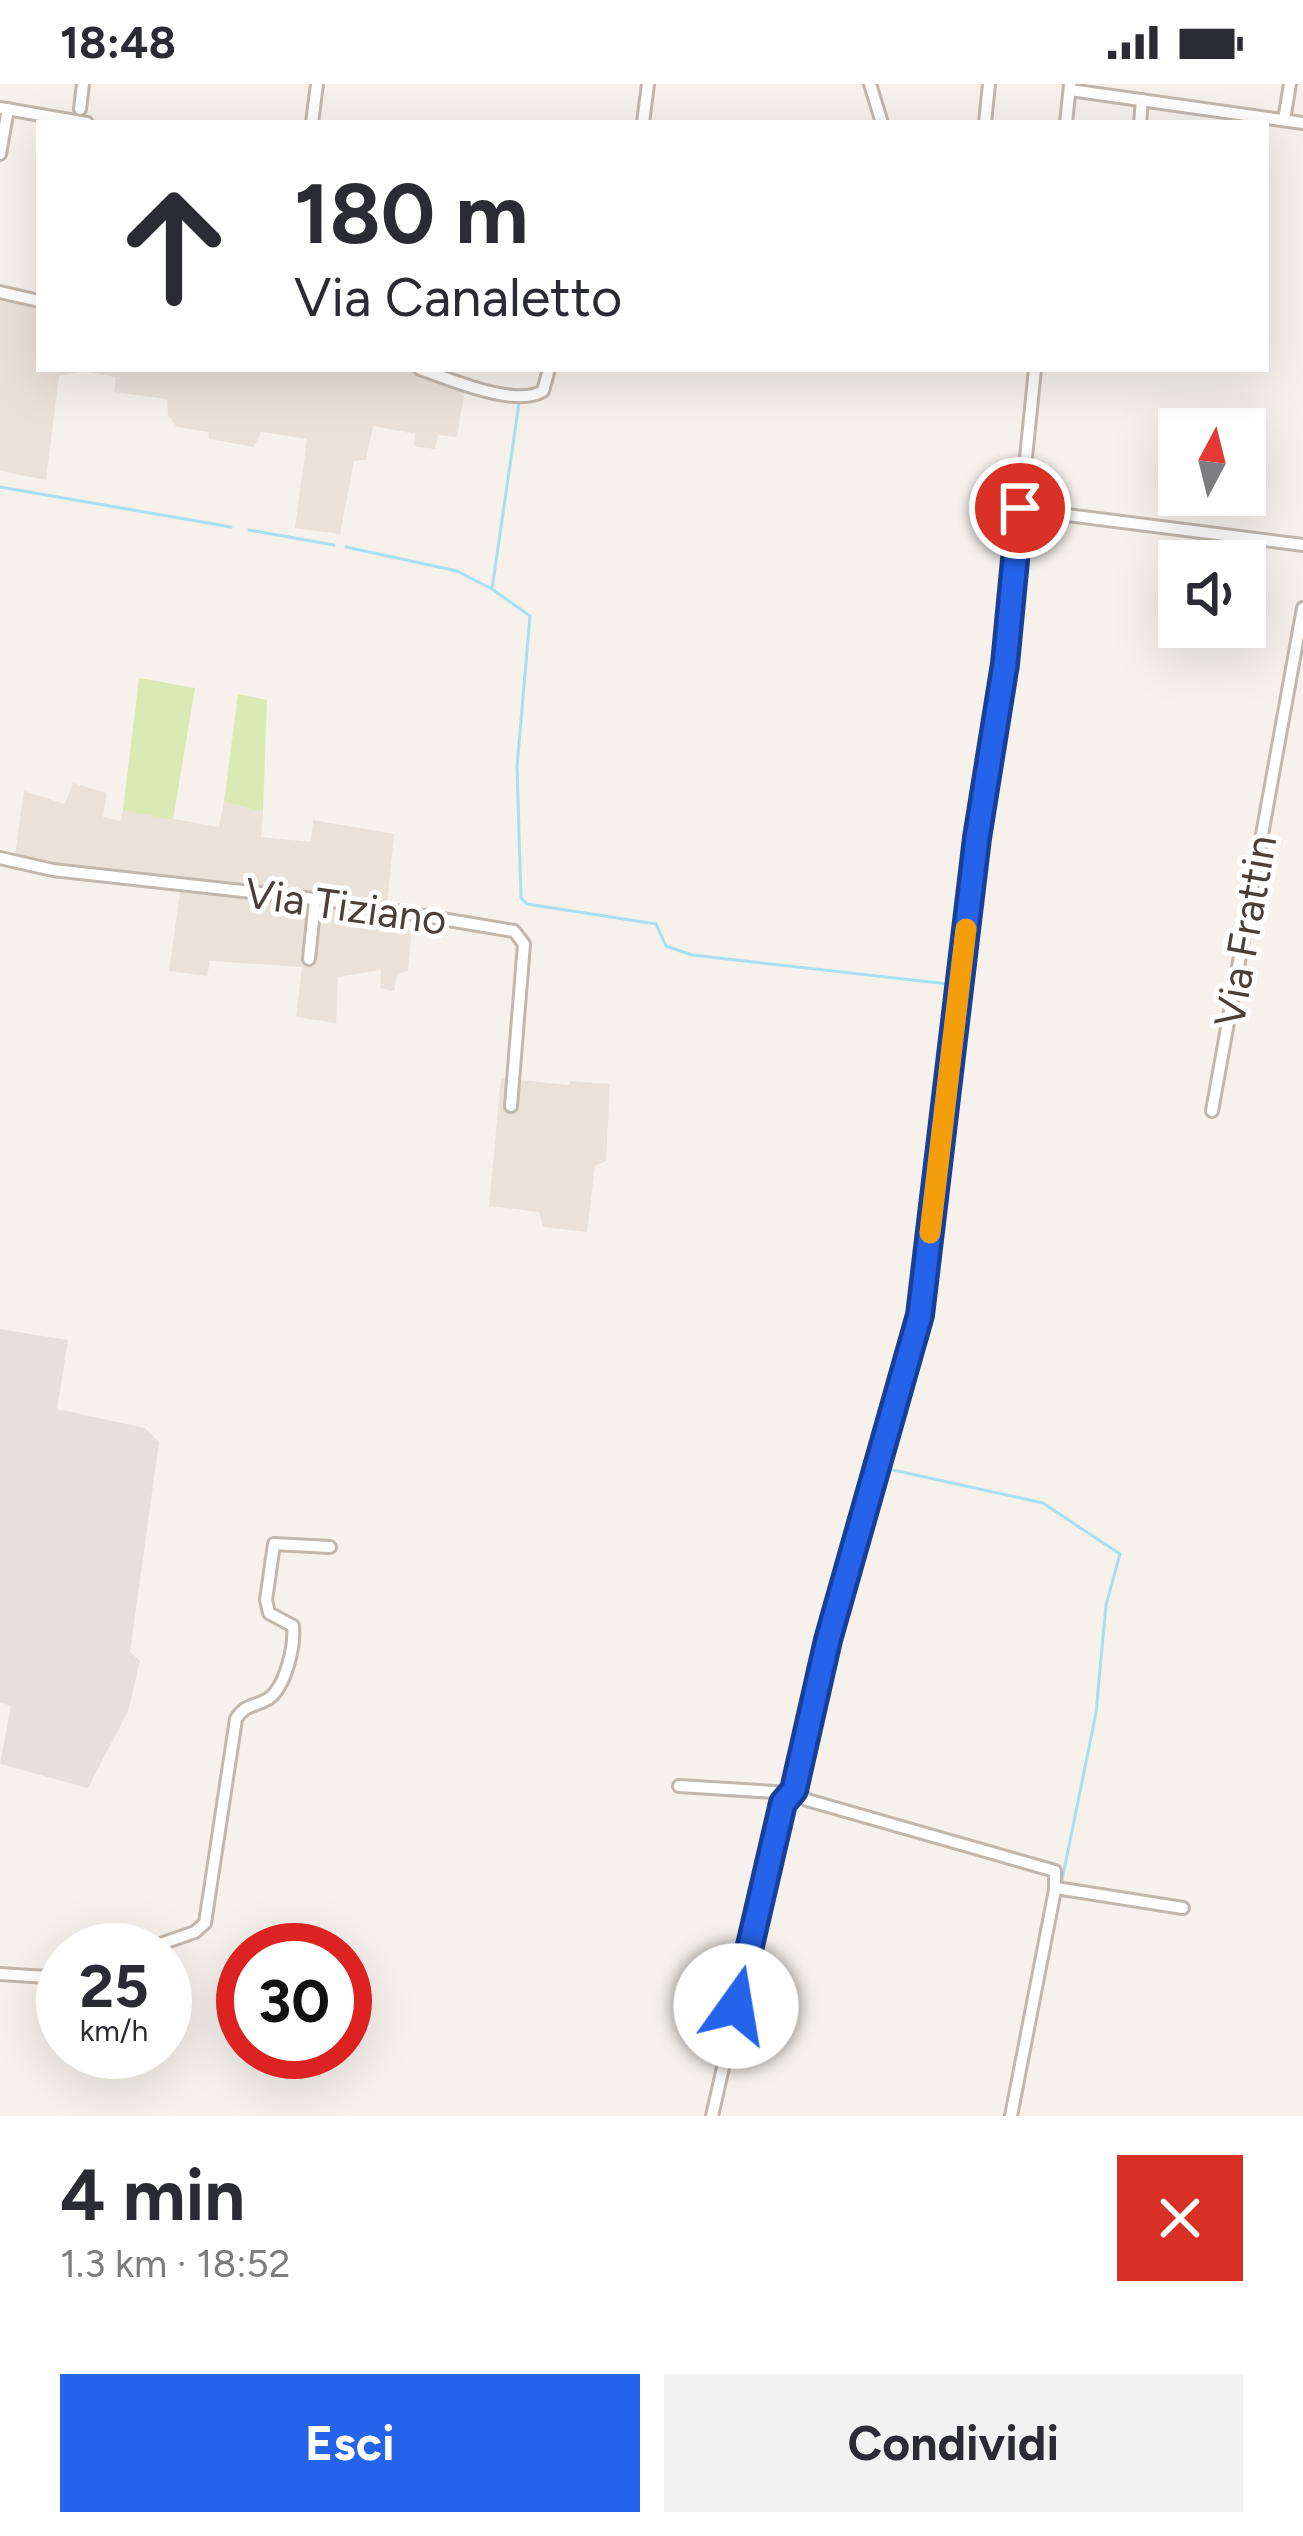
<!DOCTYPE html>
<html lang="it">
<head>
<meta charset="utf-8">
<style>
  :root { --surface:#fff; --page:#f2f2f3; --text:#2b2b33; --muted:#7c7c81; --accent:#2563eb }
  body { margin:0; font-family:Figtree,sans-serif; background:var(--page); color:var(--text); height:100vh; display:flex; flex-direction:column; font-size:45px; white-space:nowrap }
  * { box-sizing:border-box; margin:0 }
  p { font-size:39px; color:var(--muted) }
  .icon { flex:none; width:66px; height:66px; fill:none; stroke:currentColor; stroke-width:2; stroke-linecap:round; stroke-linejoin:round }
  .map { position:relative; height:2032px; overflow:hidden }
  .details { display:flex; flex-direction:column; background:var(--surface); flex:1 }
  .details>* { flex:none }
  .hud { position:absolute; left:36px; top:36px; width:1233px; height:252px; border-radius:0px; box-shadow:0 12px 48px #0002; background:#fff; color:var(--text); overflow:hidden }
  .needle { width:78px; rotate:7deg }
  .tools { position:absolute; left:1158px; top:324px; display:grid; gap:24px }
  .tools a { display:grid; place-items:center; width:108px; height:108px; border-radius:0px; background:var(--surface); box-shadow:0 12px 48px #0002; font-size:60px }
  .speed { position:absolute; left:36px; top:1839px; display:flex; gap:24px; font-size:60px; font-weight:700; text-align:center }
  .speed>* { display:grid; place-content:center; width:156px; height:156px; border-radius:50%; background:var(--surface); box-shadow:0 12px 48px #0002; line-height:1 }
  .speed small { font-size:30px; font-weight:400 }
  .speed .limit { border:18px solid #d22; background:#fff; color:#111 }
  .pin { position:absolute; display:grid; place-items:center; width:102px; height:102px; color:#fff; margin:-51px; border:6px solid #fff; border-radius:50%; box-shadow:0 3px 12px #0007 }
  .me { position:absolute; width:132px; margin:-66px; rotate:13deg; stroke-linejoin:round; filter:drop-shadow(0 0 9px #0008) }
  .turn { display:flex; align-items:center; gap:42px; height:252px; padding:0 60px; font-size:54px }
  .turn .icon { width:156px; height:156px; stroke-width:2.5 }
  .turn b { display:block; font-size:84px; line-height:102px }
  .round { display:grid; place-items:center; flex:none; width:126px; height:126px; border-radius:0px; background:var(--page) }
  .summary { display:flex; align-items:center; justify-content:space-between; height:204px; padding:0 60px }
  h1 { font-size:72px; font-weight:700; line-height:90px }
  .button { display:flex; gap:24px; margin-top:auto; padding:24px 60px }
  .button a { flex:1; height:138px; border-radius:0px; background:var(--accent); color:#fff; font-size:48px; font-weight:700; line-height:138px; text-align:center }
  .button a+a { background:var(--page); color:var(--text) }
  .status { display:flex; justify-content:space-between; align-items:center; height:84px; padding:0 60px; background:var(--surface); direction:ltr }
  .status svg { height:33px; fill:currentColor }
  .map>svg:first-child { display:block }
  .residential { fill:#eae2d9 }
  .industrial { fill:#e6e0dc }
  .green { fill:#dbeab4 }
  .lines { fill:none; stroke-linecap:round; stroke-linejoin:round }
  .stream { stroke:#a8e0f2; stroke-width:3 }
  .minor-casing { stroke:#c2b7ad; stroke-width:16 }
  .minor { stroke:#fff; stroke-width:10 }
  .route-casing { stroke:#184099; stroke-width:30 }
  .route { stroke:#2563eb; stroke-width:21 }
  .slow { stroke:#f59e0b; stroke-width:21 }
  .labels { text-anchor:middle; stroke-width:10; stroke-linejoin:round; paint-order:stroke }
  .street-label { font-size:42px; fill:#4a4039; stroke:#fff }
</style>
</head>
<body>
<div class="status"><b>18:48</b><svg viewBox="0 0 49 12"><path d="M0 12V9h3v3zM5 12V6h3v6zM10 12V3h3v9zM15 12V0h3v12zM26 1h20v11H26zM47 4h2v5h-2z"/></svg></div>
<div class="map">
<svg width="1303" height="2032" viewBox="0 0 1303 2032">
  <rect width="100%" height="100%" fill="#f6f1eb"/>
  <g class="residential">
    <polygon points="0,211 39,219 39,285 409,285 465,304 457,353 438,351 435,365 414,362 415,350 373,342 366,376 354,377 340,450 295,444 307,355 261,348 254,363 209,355 208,348 177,343 168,331 167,315 114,308 116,293 84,287 59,292 46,396 0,387"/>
    <polygon points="73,699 107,709 103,733 120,737 123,726 219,743 224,718 263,728 261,753 311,758 313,736 394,750 387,821 304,807 50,781 15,771 24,707 65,720"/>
    <polygon points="180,808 366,825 388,838 412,842 408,887 397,890 394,907 380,904 381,886 338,893 336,939 296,933 302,883 210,877 207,892 169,887"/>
    <polygon points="501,994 569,1001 570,997 610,1000 606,1077 595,1082 587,1148 543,1143 539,1128 489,1122"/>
  </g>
  <polygon class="industrial" points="0,1245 68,1256 57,1325 145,1344 159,1358 130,1568 140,1577 128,1627 88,1704 0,1680 11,1622 0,1618"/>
  <g class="green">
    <polygon points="139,594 195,604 173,736 123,726"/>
    <polygon points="238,610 267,616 263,728 224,718"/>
  </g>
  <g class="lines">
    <g class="stream">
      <polyline points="519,319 492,505 530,532 517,683 521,814 527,820 656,840 666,862 692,871 948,900 943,979 910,1242 875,1351 869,1373 872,1381"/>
      <polyline points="0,403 231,443"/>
      <polyline points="249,446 334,461"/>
      <polyline points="346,463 457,487 492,505"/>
      <polyline points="225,799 292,807"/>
      <polyline points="884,1384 1043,1419 1120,1470 1106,1521 1096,1629 1061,1801"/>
      <polyline points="1017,2032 1060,1809"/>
    </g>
    <g class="minor-casing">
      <g id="minor">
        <polyline points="870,0 882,39"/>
        <polyline points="1070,6 1303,39"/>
        <polyline points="0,24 87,39"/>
        <polyline points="80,25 83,0"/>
        <polyline points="1284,36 1290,0"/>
        <polyline points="312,39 317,0"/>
        <polyline points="643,39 648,0"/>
        <polyline points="985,39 989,0"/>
        <polyline points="1066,39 1070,1"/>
        <polyline points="1140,39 1142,16"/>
        <polyline points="0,70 8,25"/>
        <polyline points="0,208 39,217"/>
        <path d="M420 285C450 295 515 324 543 307L549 285"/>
        <polyline points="1020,425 1303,461"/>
        <polyline points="0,774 53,786 341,818 514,847 524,860 511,1022"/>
        <polyline points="309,875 315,816"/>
        <polyline points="1212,1027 1303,524"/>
        <polyline points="679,1702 790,1709"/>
        <polyline points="1056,1804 1183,1824"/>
        <path d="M143 1866 195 1848 205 1839 236 1635C245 1620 254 1623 268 1615 286 1603 295 1561 293 1542L269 1529 266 1516 274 1460 330 1463"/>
        <polyline points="0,1890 63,1894"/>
        <polyline points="712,2032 783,1719 794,1706"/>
        <polyline points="1011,2032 1055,1806 1055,1787 807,1716 794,1703 828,1555 920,1231 977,754 1005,580 1035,285"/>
      </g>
    </g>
    <use href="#minor" class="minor"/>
  </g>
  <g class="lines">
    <g class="route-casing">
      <polyline id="route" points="736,1922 783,1719 794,1706 828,1556 920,1231 977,754 1005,580 1020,424"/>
    </g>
    <use href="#route" class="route"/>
    <polyline class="slow" points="930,1149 966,845"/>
  </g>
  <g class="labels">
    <g class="street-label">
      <text transform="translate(346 822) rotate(8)" y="15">Via Tiziano</text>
      <text transform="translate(1245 847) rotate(-80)" y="15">Via Frattin</text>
    </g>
  </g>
</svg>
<div class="tools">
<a><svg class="needle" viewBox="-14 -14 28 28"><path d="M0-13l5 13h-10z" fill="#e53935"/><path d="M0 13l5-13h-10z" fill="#7c7c81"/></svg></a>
<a><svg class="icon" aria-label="sound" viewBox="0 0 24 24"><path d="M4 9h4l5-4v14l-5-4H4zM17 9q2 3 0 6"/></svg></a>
</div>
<div class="speed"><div>25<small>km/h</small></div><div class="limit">30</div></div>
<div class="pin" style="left:1020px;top:424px;background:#d93025"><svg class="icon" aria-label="arrive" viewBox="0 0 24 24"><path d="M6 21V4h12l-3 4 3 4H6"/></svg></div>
<svg class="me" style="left:736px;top:1922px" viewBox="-20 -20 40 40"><circle r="19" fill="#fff"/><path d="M0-13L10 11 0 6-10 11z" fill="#2563eb"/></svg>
<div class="hud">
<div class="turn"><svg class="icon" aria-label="ahead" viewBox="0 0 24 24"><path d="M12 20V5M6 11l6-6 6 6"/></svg><div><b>180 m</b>Via Canaletto</div></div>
</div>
</div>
<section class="details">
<div class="summary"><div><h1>4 min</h1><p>1.3 km · 18:52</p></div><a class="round" style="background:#d93025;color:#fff"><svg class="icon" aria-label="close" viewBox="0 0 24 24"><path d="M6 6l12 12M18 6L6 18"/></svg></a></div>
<div class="button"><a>Esci</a><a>Condividi</a></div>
</section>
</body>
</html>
